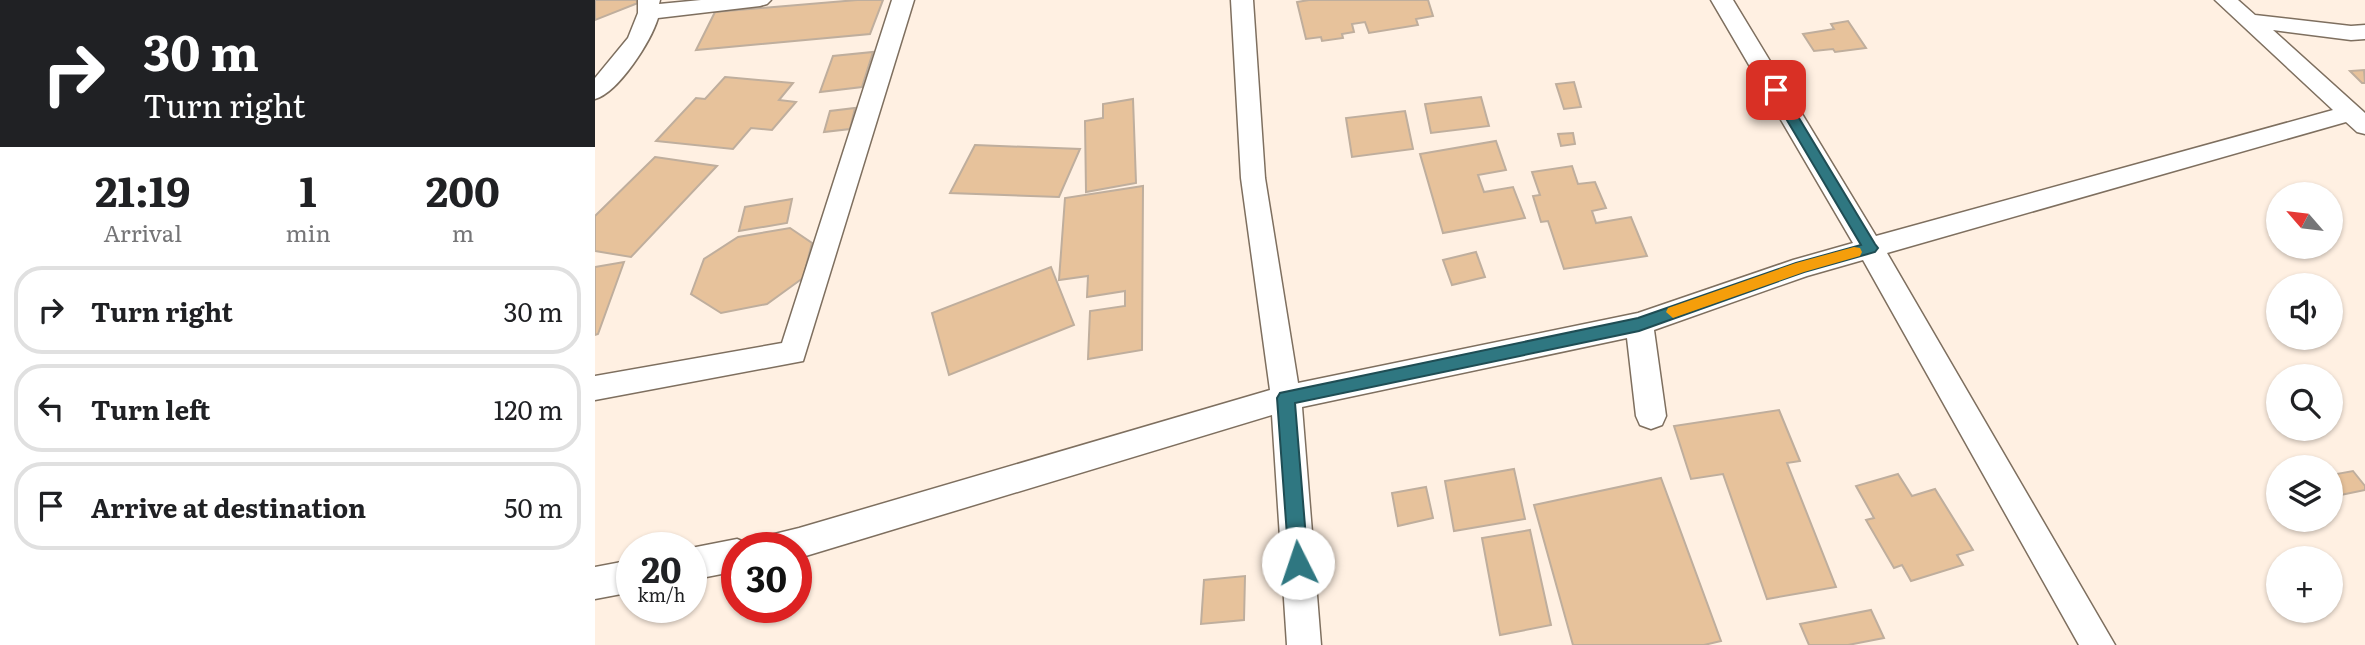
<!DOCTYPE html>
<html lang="en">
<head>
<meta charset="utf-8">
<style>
  :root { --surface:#fff; --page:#f2f2f2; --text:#202124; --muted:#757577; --line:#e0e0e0 }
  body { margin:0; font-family:Literata,serif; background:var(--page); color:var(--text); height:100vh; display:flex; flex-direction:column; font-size:26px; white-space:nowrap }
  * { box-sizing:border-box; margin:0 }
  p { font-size:23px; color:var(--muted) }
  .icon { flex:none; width:38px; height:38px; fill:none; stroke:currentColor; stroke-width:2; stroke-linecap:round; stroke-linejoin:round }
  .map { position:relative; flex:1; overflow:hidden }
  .side { display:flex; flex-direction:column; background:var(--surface); width:595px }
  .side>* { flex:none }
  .hud { background:#202124; color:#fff; overflow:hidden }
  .needle { width:46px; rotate:298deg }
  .controls { position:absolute; left:1671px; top:182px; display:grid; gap:14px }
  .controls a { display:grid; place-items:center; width:77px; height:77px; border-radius:50%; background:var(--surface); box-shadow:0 2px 5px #0004; font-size:35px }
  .speed { position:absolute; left:21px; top:532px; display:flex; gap:14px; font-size:35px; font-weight:700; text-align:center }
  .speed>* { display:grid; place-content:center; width:91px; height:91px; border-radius:50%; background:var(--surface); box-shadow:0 2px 5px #0004; line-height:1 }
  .speed small { font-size:18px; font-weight:400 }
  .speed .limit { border:10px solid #d22; background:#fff; color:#111 }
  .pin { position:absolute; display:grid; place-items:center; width:60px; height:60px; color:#fff; margin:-30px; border-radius:14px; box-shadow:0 4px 10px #0006 }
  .me { position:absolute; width:77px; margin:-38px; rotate:356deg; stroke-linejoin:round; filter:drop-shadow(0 0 5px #0008) }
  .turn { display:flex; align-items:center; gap:24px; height:147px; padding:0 28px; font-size:32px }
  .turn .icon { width:91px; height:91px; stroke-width:2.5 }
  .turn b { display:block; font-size:49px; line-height:60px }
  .eta { display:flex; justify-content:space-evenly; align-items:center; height:119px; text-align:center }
  .eta b { font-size:42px; font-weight:700; line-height:49px }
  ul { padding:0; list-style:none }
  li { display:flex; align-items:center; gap:21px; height:88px; margin:0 14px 10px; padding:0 14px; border:4px solid var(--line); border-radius:28px }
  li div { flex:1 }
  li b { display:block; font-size:26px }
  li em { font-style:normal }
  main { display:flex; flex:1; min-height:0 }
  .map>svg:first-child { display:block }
  .building { fill:#e7c29b; stroke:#bfae9d; stroke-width:2 }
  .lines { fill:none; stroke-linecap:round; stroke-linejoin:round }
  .minor-casing { stroke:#7e6f5f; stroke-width:3 }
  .minor { fill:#fff; fill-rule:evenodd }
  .route { fill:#2f7781; stroke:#1f4d54; stroke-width:2 }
  .slow { fill:#f59e0b }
</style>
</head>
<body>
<main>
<section class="side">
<div class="hud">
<div class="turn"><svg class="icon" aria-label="right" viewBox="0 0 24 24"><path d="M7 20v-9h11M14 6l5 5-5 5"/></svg><div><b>30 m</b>Turn right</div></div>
</div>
<div class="eta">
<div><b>21:19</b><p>Arrival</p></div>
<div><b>1</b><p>min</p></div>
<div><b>200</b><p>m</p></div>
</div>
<ul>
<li><svg class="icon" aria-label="right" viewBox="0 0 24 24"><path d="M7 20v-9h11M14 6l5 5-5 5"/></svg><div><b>Turn right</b></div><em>30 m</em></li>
<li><svg class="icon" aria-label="left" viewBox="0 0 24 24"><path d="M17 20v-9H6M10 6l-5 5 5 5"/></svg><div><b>Turn left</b></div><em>120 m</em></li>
<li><svg class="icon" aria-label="arrive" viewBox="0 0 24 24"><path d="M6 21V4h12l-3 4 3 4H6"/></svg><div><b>Arrive at destination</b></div><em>50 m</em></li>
</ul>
</section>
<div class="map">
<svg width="1770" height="645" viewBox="0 0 1770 645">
  <rect width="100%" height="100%" fill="#fff0e2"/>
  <g class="building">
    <polygon points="0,0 41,0 43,3 0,20"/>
    <polygon points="262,0 288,0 275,34 101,50 120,12"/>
    <polygon points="714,0 833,0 838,16 821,19 823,25 774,33 770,22 757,24 759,32 747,34 748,38 727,41 726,37 711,39 702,2"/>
    <polygon points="1253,21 1271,48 1240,52 1238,49 1219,51 1208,34 1239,29 1236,24"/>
    <polygon points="278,52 267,87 225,92 238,56"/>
    <polygon points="1769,70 1770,83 1767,83 1755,71"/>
    <polygon points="130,77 198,83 184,100 201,102 177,130 156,128 138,149 61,141 101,98 110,99"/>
    <polygon points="979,82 986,107 969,109 961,84"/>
    <polygon points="886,97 894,126 836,133 830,104"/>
    <polygon points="538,99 541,183 491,192 490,121 508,118 508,104"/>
    <polygon points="260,108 255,129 229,132 235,111"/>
    <polygon points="810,111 818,149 757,157 751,118"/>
    <polygon points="978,133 980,144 966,146 963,134"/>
    <polygon points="901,141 911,170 883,175 889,192 918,187 930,218 848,233 825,154"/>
    <polygon points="380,145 485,149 464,197 355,193"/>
    <polygon points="60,157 122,166 36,257 0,251 0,216"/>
    <polygon points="977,166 983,184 1000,182 1011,208 997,211 1001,223 1036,217 1052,256 969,269 953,221 946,222 938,196 945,195 937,172"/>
    <polygon points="548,186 547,350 493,359 495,311 530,306 530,291 492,297 493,276 464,280 470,198"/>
    <polygon points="197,199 192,223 144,231 150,207"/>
    <polygon points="195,228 217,243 208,278 172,304 126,313 96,294 109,259 143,237"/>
    <polygon points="881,252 890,277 857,285 848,260"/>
    <polygon points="29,262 3,334 0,335 0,267"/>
    <polygon points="456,267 479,325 354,375 337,313"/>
    <polygon points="1184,410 1205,461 1192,463 1241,587 1172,599 1128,474 1096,479 1079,426"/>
    <polygon points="919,469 930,519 859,531 850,481"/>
    <polygon points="1758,471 1770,486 1770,490 1736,497 1736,475"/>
    <polygon points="1303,474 1317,496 1340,489 1378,550 1362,555 1368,565 1316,581 1307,565 1299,568 1271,520 1279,518 1261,486"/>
    <polygon points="1066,478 1126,641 1109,645 978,645 939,505"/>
    <polygon points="831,487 838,518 803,526 797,493"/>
    <polygon points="935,530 956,625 905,635 887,538"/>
    <polygon points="650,576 649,620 606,624 609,580"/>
    <polygon points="1276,610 1289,638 1253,645 1214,645 1205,624"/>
  </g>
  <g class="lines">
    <g class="minor-casing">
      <g id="minor">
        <path d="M43 0H65L64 4 106 0H176L172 4 165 6 63 18C56 41 24 92 0 99V78L33 38 43 13Z"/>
        <polygon points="297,0 319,0 208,361 0,400 0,376 187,343"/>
        <polygon points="636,0 658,0 670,178 703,383 1043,313 1198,260 1258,243 1116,0 1138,0 1281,236 1738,110 1620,0 1643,0 1660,15 1756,26 1770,25 1770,39 1756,40 1678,30 1770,113 1770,134 1762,132 1751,122 1292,253 1520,645 1484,645 1268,260 1212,276 1059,330 1071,416 1067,425 1056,429 1045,425 1041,416 1032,338 707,407 726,645 692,645 677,415 204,558 201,559 201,548 163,548 167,537 204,528 675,390 646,178"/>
        <polygon points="142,539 154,544 155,548 142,548 142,571 96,580 96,548"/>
        <polygon points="37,560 37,592 0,599 0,567"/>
      </g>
    </g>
    <use href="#minor" class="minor"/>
  </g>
  <polygon class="route" points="1181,86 1187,90 1280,244 1283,248 1280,252 1209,272 1044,331 700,403 713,563 710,569 703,572 696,569 694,563 682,398 685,393 1043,318 1201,263 1266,245 1174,90"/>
  <polygon class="slow" points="1259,247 1265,248 1267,252 1265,256 1209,272 1078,318 1071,312 1073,308 1201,263"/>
</svg>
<div class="controls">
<a><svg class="needle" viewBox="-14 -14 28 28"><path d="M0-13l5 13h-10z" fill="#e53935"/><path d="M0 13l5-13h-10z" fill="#757577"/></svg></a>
<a><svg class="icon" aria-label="sound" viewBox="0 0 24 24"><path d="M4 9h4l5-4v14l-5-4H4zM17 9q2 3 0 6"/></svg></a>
<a><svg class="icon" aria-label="search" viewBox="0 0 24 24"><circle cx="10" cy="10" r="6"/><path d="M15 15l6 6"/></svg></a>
<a><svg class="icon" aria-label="layers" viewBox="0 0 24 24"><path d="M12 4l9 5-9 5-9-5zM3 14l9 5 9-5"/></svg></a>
<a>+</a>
</div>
<div class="speed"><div>20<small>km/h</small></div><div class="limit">30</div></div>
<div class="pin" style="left:1181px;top:90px;background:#d93025"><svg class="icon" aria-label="arrive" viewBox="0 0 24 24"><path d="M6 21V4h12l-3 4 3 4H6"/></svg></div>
<svg class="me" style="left:703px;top:563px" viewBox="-20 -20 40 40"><circle r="19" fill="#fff"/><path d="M0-13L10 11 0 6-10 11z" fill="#2f7781"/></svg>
</div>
</main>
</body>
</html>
